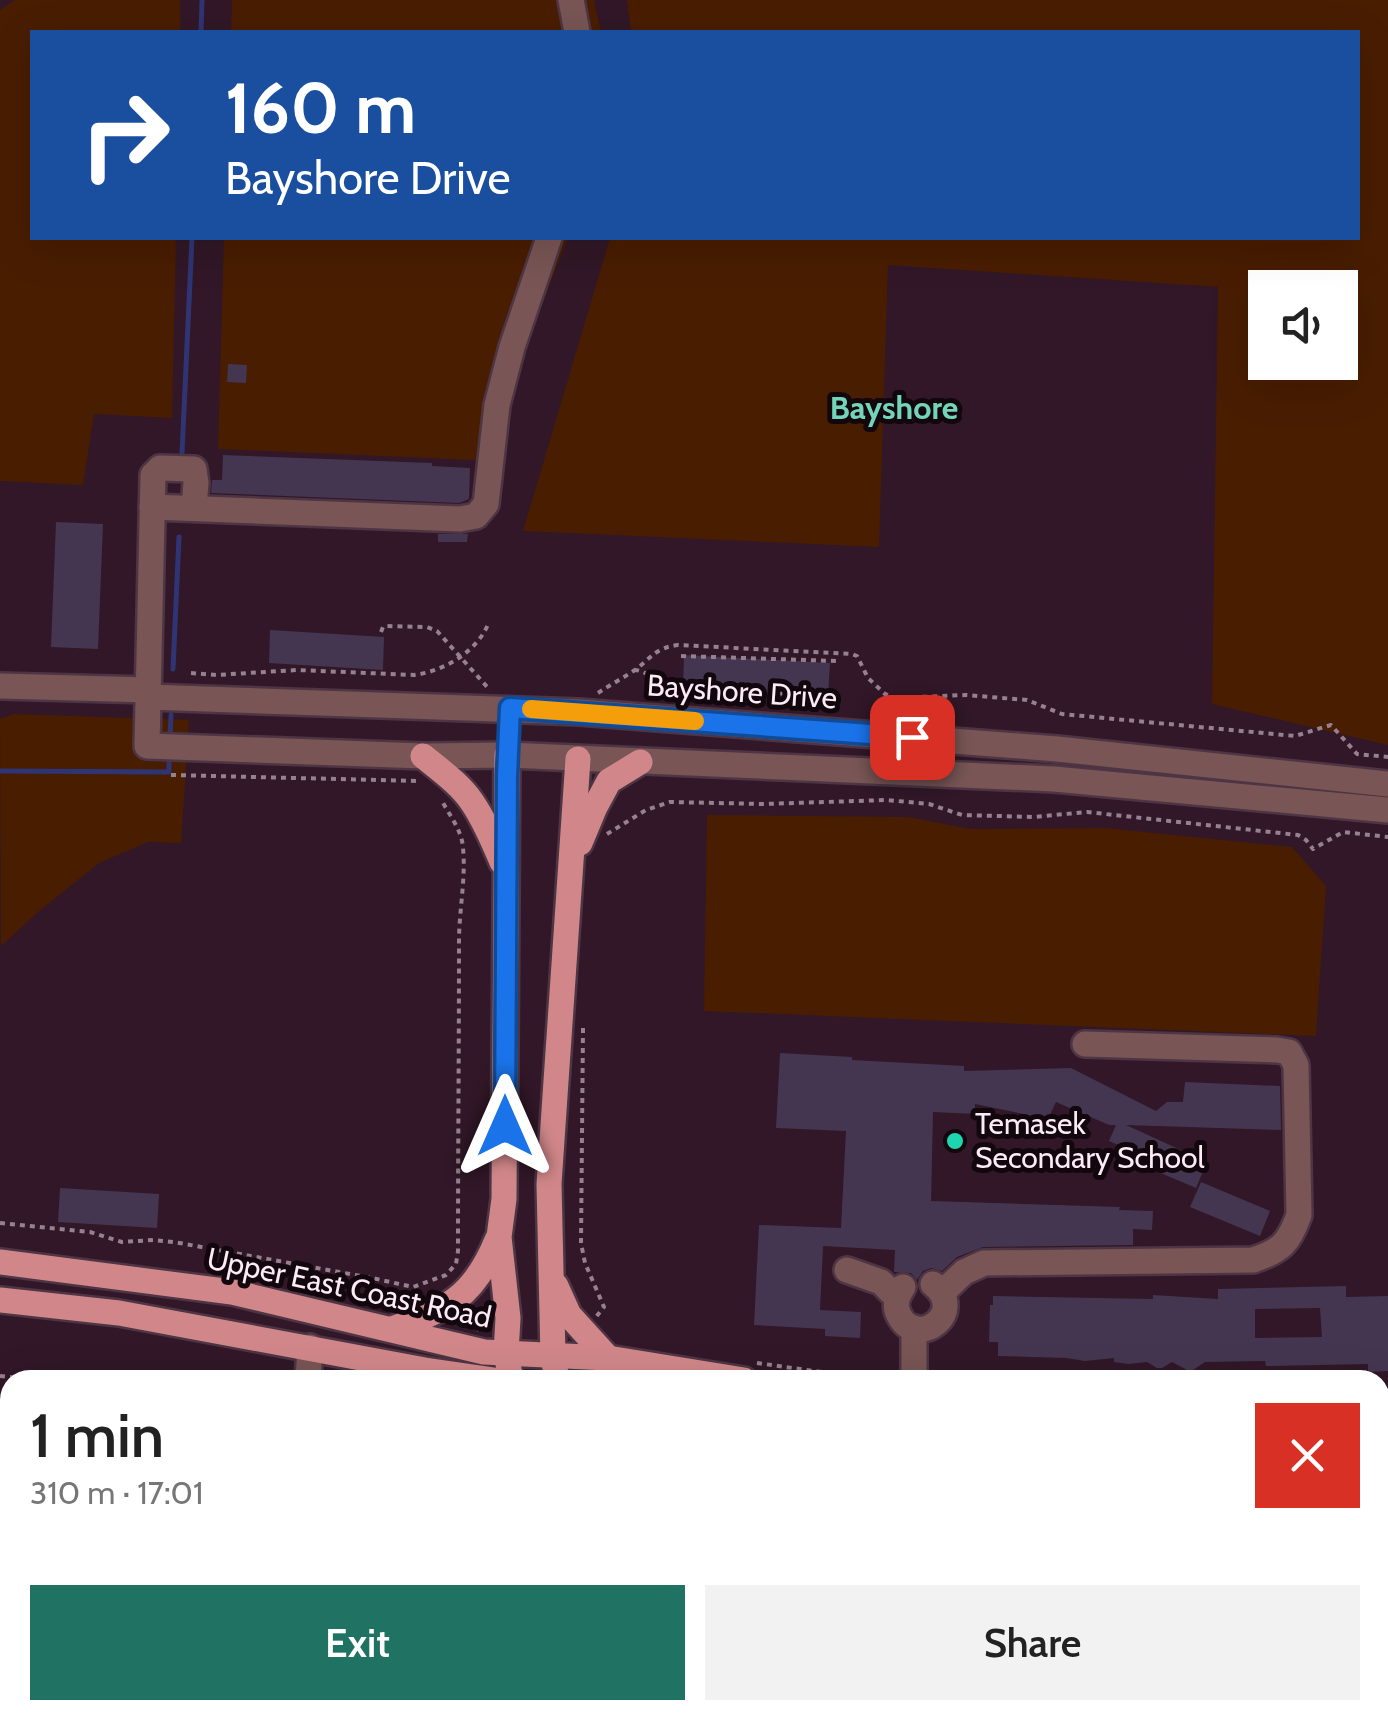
<!DOCTYPE html>
<html lang="en">
<head>
<meta charset="utf-8">
<style>
  :root { --surface:#fff; --page:#f2f2f2; --text:#222; --muted:#767676; --accent:#207362 }
  body { margin:0; font-family:Cabin,sans-serif; background:var(--page); color:var(--text); height:100vh; display:flex; flex-direction:column; font-size:38px; white-space:nowrap }
  * { box-sizing:border-box; margin:0 }
  p { font-size:32px; color:var(--muted) }
  .icon { flex:none; width:55px; height:55px; fill:none; stroke:currentColor; stroke-width:2; stroke-linecap:round; stroke-linejoin:round }
  .map { position:relative; flex:1; overflow:hidden }
  .side { position:absolute; left:0px; top:1370px; width:1390px; height:350px; display:flex; flex-direction:column; background:var(--surface); border-radius:30px 30px 0 0; box-shadow:0 10px 40px #0002 }
  .side>* { flex:none }
  .guide { position:absolute; left:30px; top:30px; width:1330px; height:210px; border-radius:0px; box-shadow:0 10px 40px #0002; background:#1a4fa0; color:#fff; overflow:hidden }
  .buttons { position:absolute; left:1248px; top:270px; display:grid; gap:20px }
  .buttons a { display:grid; place-items:center; width:110px; height:110px; border-radius:0px; background:var(--surface); box-shadow:0 10px 40px #0002; font-size:50px }
  .pin { position:absolute; display:grid; place-items:center; width:85px; height:85px; color:#fff; margin:-42px; border-radius:20px; box-shadow:0 5px 15px #0006 }
  .me { position:absolute; width:110px; margin:-55px; rotate:0deg; stroke-linejoin:round; filter:drop-shadow(0 0 8px #0008) }
  .turn { display:flex; align-items:center; gap:35px; height:210px; padding:0 30px; font-size:45px }
  .turn .icon { width:130px; height:130px; stroke-width:2.5 }
  .turn b { display:block; font-size:70px; line-height:85px }
  .round { display:grid; place-items:center; flex:none; width:105px; height:105px; border-radius:0px; background:var(--page) }
  .overview { display:flex; align-items:center; justify-content:space-between; height:170px; padding:0 30px }
  h1 { font-size:60px; font-weight:600; line-height:75px }
  .action { display:flex; gap:20px; margin-top:auto; padding:20px 30px }
  .action a { flex:1; height:115px; border-radius:0px; background:var(--accent); color:#fff; font-size:40px; font-weight:600; line-height:115px; text-align:center }
  .action a+a { background:var(--page); color:var(--text) }
  .map>svg:first-child { display:block }
  .green { fill:#491d00; fill-rule:evenodd }
  .lines { fill:none; stroke-linecap:round; stroke-linejoin:round }
  .stream { stroke:#2f3574; stroke-width:5 }
  .building { fill:#443650; fill-rule:evenodd }
  .minor-casing { stroke:#4d3544; stroke-width:30 }
  .major-casing { stroke:#4d3544; stroke-width:30 }
  .path { stroke:#97818e; stroke-width:4; stroke-dasharray:5 5; stroke-linecap:butt }
  .minor { stroke:#795555; stroke-width:25 }
  .major { stroke:#d18789; stroke-width:25 }
  .route-casing { stroke:#114b97; stroke-width:25 }
  .route { stroke:#1a73e8; stroke-width:18 }
  .slow { stroke:#f59e0b; stroke-width:18 }
  .poi-dot { fill:#1ed5b0; stroke:#12070d; stroke-width:4 }
  .labels { text-anchor:middle; stroke-width:10; stroke-linejoin:round; paint-order:stroke }
  .street-label { font-size:30px; fill:#fceaf4; stroke:#12070d }
  .poi-label { font-size:30px; fill:#fceaf4; stroke:#12070d; text-anchor:start }
  .neighbourhood-label { font-size:32px; font-weight:bold; fill:#73d4b9; stroke:#12070d }
</style>
</head>
<body>
<div class="map">
<svg width="1388" height="1720" viewBox="0 0 1388 1720">
  <rect width="100%" height="100%" fill="#311727"/>
  <g class="green">
    <polygon points="15,0 180,0 180,32 32,32 32,238 176,238 172,418 94,414 83,485 0,481 0,10"/>
    <polygon points="232,0 594,0 601,32 231,32"/>
    <path d="M627 0H1388V745L1212 704 1218 287 888 265 879 547 523 531 610 238H1358V32H631ZM1265 288H1340V362H1265Z"/>
    <path d="M224 238H568C539 311 511 383 498 461L218 449Z"/>
    <polygon points="13,714 189,720 181,843 148,842 99,863 39,911 1,946 0,719"/>
    <polygon points="707,815 909,817 970,829 1105,828 1292,847 1326,886 1316,1036 704,1011"/>
    <polygon points="247,1710 330,1710 336,1720 248,1720"/>
  </g>
  <g class="lines">
    <g class="stream">
      <polyline points="201,32 202,0"/>
      <polyline points="182,453 192,238"/>
      <polyline points="173,669 179,537"/>
      <polyline points="170,738 171,715"/>
      <polyline points="0,771 169,772 169,754"/>
    </g>
  </g>
  <g class="building">
    <polygon points="228,364 247,365 246,383 227,382"/>
    <polygon points="223,455 432,463 432,466 470,468 469,499 459,503 211,493 212,480 222,480"/>
    <polygon points="56,522 103,524 98,649 51,647"/>
    <polygon points="438,534 468,534 467,542 438,542"/>
    <polygon points="270,630 384,637 383,670 269,663"/>
    <polygon points="684,655 830,663 828,696 683,688"/>
    <polygon points="780,1053 852,1057 852,1060 964,1066 964,1071 1071,1068 1156,1111 1167,1102 1183,1102 1185,1082 1280,1086 1281,1130 1126,1125 1207,1162 1196,1188 1130,1160 1134,1152 1109,1141 1116,1125 1109,1125 1056,1102 1048,1119 975,1104 975,1114 933,1112 931,1201 1120,1207 1119,1210 1153,1211 1152,1230 1133,1229 1133,1245 983,1247 957,1257 942,1271 931,1268 923,1271 917,1280 911,1273 894,1272 895,1250 823,1246 820,1310 861,1312 860,1338 825,1336 825,1329 754,1325 759,1225 841,1228 846,1131 776,1128"/>
    <polygon points="1201,1182 1270,1211 1260,1236 1190,1207"/>
    <polygon points="60,1188 159,1194 157,1228 58,1222"/>
    <path d="M1346 1286V1297L1388 1296V1371L1368 1372V1364L1266 1366 1265 1361 1205 1362 1193 1370H1187L1172 1362 1162 1368H1157L1147 1362 1128 1364 1114 1362V1358L1085 1361 1066 1358 998 1356V1342H989L990 1305H993V1296L1153 1299V1295L1218 1299V1289ZM1320 1308 1322 1337 1255 1338V1309Z"/>
  </g>
  <g class="lines">
    <g class="minor-casing">
      <g id="minor">
        <polyline points="571,0 577,32"/>
        <polyline points="152,507 460,519 476,516 486,504 497,405 512,347 549,238"/>
        <polyline points="194,507 196,483 194,469 160,468 153,475 147,746 423,756 507,755 1054,779 1388,810"/>
        <polyline points="0,686 149,690"/>
        <polyline points="148,697 579,712 1057,749 1388,784"/>
        <polyline points="847,1270 881,1282 897,1298"/>
        <path d="M903 1287C897 1296 893 1306 900 1317 918 1349 968 1312 933 1284"/>
        <path d="M942 1293 964 1272 984 1263 1253 1260C1281 1251 1289 1243 1299 1215L1296 1065 1289 1052 1277 1050 1085 1044"/>
        <polyline points="914,1328 914,1380"/>
        <polyline points="308,1380 310,1347"/>
        <polyline points="0,1559 10,1558"/>
        <polyline points="337,1710 343,1720"/>
        <polyline points="119,1720 194,1711"/>
      </g>
    </g>
    <g class="major-casing">
      <g id="major">
        <polyline points="507,755 504,1199 499,1237 508,1318 506,1353 511,1380"/>
        <path d="M423 756C440 770 460 784 472 802 485 821 493 841 502 862"/>
        <polyline points="580,843 595,807 609,781 640,762"/>
        <polyline points="0,1262 232,1292 484,1352 608,1358 744,1380"/>
        <polyline points="556,1286 569,1315 608,1358"/>
        <polyline points="0,1300 119,1313 425,1370 494,1380"/>
        <path d="M392 1329C448 1309 474 1297 497 1240"/>
        <polyline points="557,1380 553,1356 549,1184 578,759"/>
        <polyline points="1380,1441 1388,1442"/>
        <polyline points="1380,1466 1388,1469"/>
        <polyline points="550,1710 551,1720"/>
        <polyline points="589,1710 590,1720"/>
      </g>
    </g>
    <g class="path">
      <polyline points="381,632 383,627 386,626 427,627 437,631 489,689"/>
      <polyline points="681,656 837,661"/>
      <path d="M634 670C650 670 654 686 669 690L836 695"/>
      <path d="M191 673 216 675 297 670 414 675C445 671 478 651 489 622"/>
      <path d="M598 693C610 685 623 678 635 670 652 657 655 648 678 645L852 654 857 656 868 678 885 694 896 698 966 695 1027 700 1062 714 1295 736 1331 725 1357 754 1388 757"/>
      <polyline points="171,775 420,781"/>
      <polyline points="607,834 646,810 670,802 763,804 887,800 929,804 962,815 1033,817 1087,812 1298,835 1306,840 1313,849 1343,832 1388,837"/>
      <polyline points="583,1028 581,1243 585,1263 604,1307 596,1317"/>
      <path d="M0 1223 90 1232 122 1242 153 1240 174 1242 372 1278 413 1287 446 1275 456 1264 458 1251C458 1148 459 1044 459 941 459 911 466 878 463 848 462 830 449 815 441 799"/>
      <polyline points="479,1331 475,1311 485,1313"/>
      <polyline points="757,1363 878,1380"/>
      <polyline points="0,1376 36,1380"/>
      <polyline points="234,1710 266,1720"/>
      <polyline points="634,1710 634,1720"/>
      <polyline points="60,1720 99,1714"/>
    </g>
    <use href="#minor" class="minor"/>
    <use href="#major" class="major"/>
  </g>
  <g class="lines">
    <g class="route-casing">
      <polyline id="route" points="505,1126 507,776 510,708 912,737"/>
    </g>
    <use href="#route" class="route"/>
    <polyline class="slow" points="531,709 695,721"/>
  </g>
  <circle class="poi-dot" cx="955" cy="1141" r="10"/>
  <g class="labels">
    <g class="street-label">
      <text transform="translate(742 692) rotate(4)" y="10">Bayshore Drive</text>
      <text transform="translate(349 1288) rotate(12)" y="10">Upper East Coast Road</text>
    </g>
    <g class="poi-label">
      <text x="975" y="1134">Temasek<tspan x="975" dy="34">Secondary School</tspan></text>
    </g>
    <g class="neighbourhood-label">
      <text x="894" y="419">Bayshore</text>
    </g>
  </g>
</svg>
<div class="buttons">
<a><svg class="icon" aria-label="sound" viewBox="0 0 24 24"><path d="M4 9h4l5-4v14l-5-4H4zM17 9q2 3 0 6"/></svg></a>
</div>
<div class="pin" style="left:912px;top:737px;background:#d93025"><svg class="icon" aria-label="arrive" viewBox="0 0 24 24"><path d="M6 21V4h12l-3 4 3 4H6"/></svg></div>
<svg class="me" style="left:505px;top:1126px" viewBox="-20 -20 40 40"><path d="M0-17L14 15 0 8-14 15z" fill="#1a73e8" stroke="#fff" stroke-width="4"/></svg>
<div class="guide">
<div class="turn"><svg class="icon" aria-label="right" viewBox="0 0 24 24"><path d="M7 20v-9h11M14 6l5 5-5 5"/></svg><div><b>160 m</b>Bayshore Drive</div></div>
</div>
<section class="side">
<div class="overview"><div><h1>1 min</h1><p>310 m · 17:01</p></div><a class="round" style="background:#d93025;color:#fff"><svg class="icon" aria-label="close" viewBox="0 0 24 24"><path d="M6 6l12 12M18 6L6 18"/></svg></a></div>
<div class="action"><a>Exit</a><a>Share</a></div>
</section>
</div>
</body>
</html>
